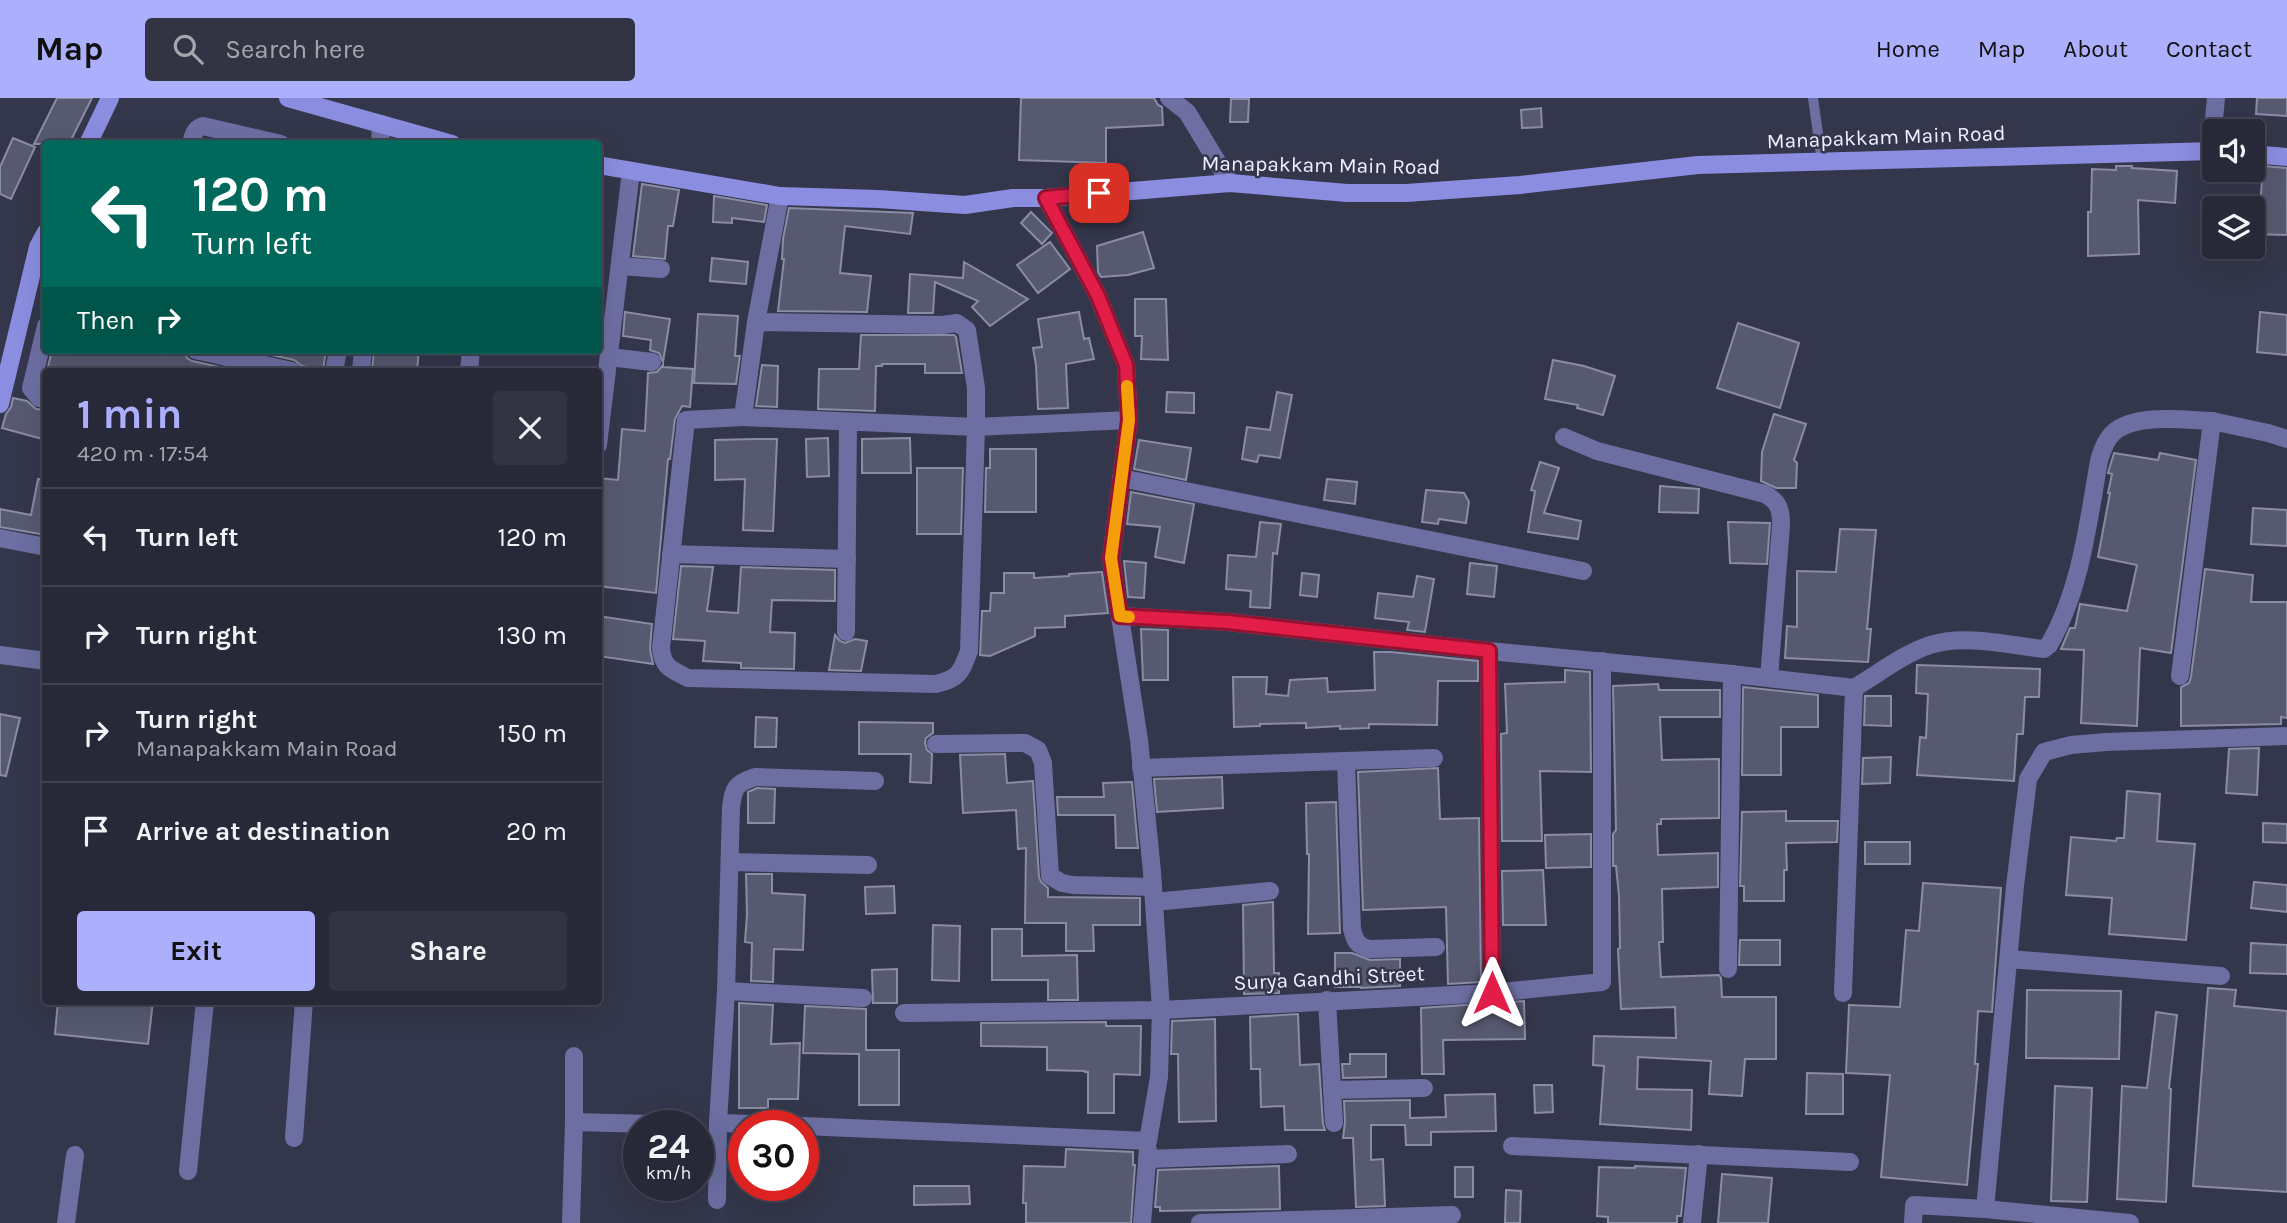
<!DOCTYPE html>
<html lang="en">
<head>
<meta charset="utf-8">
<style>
  :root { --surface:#272838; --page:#333443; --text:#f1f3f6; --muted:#a4a6ae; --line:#434453; --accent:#acaffb }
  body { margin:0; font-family:Karla,sans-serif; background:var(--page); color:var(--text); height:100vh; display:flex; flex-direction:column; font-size:26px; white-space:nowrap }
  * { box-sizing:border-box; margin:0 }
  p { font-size:23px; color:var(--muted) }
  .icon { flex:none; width:38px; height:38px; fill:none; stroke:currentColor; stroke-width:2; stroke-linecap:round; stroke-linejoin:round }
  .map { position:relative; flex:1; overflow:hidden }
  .sheet { position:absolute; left:42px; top:270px; width:560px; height:637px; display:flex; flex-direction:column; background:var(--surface); border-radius:7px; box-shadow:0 7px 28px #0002,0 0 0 2px var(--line) }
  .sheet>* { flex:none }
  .hud { position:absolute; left:42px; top:42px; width:560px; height:214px; border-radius:7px; box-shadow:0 7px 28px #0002,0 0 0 2px var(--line); background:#00695c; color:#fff; overflow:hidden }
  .fabs { position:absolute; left:2202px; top:21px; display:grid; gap:14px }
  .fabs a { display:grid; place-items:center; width:63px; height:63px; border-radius:7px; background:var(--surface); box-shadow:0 7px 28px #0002,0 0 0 2px var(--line); font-size:35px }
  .speed { position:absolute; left:623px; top:1012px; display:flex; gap:14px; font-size:35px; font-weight:700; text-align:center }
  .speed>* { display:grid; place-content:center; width:91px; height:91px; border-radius:50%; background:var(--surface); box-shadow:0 7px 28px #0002,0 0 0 2px var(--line); line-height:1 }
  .speed small { font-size:18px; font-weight:400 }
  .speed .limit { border:10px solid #d22; background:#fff; color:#111 }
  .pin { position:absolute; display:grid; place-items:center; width:60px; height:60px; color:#fff; margin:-30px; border-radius:14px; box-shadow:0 4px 10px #0006 }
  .me { position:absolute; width:77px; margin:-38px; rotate:0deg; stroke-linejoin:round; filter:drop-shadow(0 0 5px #0008) }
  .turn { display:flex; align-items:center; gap:24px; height:147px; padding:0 35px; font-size:32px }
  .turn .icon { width:91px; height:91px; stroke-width:2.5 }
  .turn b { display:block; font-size:49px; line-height:60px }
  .then { display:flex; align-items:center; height:66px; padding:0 35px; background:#0003; gap:14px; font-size:26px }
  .round { display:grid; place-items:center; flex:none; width:74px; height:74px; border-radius:7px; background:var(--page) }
  .summary { display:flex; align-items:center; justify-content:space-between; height:119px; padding:0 35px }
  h1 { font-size:42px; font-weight:700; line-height:52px; color:var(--accent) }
  .button { display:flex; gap:14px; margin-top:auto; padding:14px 35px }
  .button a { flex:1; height:80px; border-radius:7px; background:var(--accent); color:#111; font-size:28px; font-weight:700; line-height:80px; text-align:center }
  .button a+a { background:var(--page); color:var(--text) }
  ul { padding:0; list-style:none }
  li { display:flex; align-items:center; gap:21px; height:98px; padding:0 35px; border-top:2px solid var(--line) }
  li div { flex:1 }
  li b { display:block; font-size:26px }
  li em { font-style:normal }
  header { display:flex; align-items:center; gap:42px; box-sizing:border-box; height:98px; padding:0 35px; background:var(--accent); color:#111 }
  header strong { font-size:33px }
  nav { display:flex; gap:38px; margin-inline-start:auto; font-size:24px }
  .search { width:490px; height:63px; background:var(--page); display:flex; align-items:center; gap:18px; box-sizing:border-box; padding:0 24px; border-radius:7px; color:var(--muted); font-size:26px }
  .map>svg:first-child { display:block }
  .building { fill:#575970; stroke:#8a8ca5; stroke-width:2 }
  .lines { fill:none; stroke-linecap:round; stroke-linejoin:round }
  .lane { stroke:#6d6fa3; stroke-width:10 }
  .street { stroke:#6d6fa3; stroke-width:18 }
  .secondary { stroke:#8b8de0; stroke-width:18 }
  .route-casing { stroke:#92132f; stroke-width:18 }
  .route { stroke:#e11d48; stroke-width:12 }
  .slow { stroke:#f59e0b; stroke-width:12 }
  .labels { text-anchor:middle; stroke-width:5; stroke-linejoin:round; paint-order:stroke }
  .street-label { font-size:21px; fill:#eff0fe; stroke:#34364b }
</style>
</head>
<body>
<header>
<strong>Map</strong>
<div class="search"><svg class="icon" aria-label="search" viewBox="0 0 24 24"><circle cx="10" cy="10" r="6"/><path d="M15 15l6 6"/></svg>Search here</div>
<nav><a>Home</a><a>Map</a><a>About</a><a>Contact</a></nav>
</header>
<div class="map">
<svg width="2287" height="1125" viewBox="0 0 2287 1125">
  <rect width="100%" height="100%" fill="#34364b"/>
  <g class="building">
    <polygon points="57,0 92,0 69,46 34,46"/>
    <polygon points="1021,0 1154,0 1158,7 1162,9 1163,27 1106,30 1106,65 1019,62"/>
    <polygon points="2257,0 2287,0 2287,18 2256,16"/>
    <polygon points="1231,1 1249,1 1248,24 1230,24"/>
    <polygon points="1541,10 1542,29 1522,30 1521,12"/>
    <polygon points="13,40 35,49 11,101 0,96 0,69"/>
    <polygon points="2116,68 2132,68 2132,70 2177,73 2175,105 2138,102 2139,156 2088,158 2088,114 2091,114 2092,71 2116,72"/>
    <polygon points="2263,68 2287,70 2287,137 2252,136 2252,109 2260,110"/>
    <polygon points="642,86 679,92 673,128 668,128 665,161 633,158"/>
    <polygon points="714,98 767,107 764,124 732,120 732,125 713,124"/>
    <polygon points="789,110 913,115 910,136 845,128 840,175 871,178 867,214 778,213 784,161 782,161 783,141"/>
    <polygon points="1031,114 1052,135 1042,146 1021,125"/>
    <polygon points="1143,134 1154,170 1128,177 1101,179 1098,174 1097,148"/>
    <polygon points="1050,144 1070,171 1038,195 1017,167"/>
    <polygon points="712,160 748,164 746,186 710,183"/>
    <polygon points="964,164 1028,201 990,228 972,209 978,203 935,184 933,215 908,215 910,176 963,180"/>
    <polygon points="1135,201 1166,201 1168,262 1141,261 1142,238 1135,238"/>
    <polygon points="625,214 670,221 663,264 659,255 650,252 651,242 623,238"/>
    <polygon points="1079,214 1084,241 1089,240 1094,261 1066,266 1068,310 1038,311 1036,267 1033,250 1042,249 1038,221"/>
    <polygon points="2260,214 2287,217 2287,257 2257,254"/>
    <polygon points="698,216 738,218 735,258 740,258 736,286 694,285"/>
    <polygon points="1738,225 1799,245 1780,310 1717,290"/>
    <polygon points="861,237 954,237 956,239 962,275 925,275 925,266 882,266 882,268 876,268 875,313 818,311 819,271 859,271"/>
    <polygon points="52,252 135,252 162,257 162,252 184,252 187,260 192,263 238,273 47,273"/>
    <polygon points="249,252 326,252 323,272 302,268 294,262"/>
    <polygon points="374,252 419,252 417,273 372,273"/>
    <polygon points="1553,262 1584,268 1615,278 1603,317 1577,310 1578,307 1545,301"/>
    <polygon points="663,267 663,269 693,271 690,309 682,308 675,321 670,361 668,361 656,495 598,488 599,380 618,382 622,331 645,333 648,275 657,274"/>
    <polygon points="762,267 778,268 777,309 756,308"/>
    <polygon points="1167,294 1194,295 1194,315 1166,314"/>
    <polygon points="1277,294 1292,297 1280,360 1259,357 1257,364 1242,361 1247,329 1270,332"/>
    <polygon points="13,300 27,303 36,311 46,312 46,342 2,330 6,316 11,309"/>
    <polygon points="1774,316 1806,326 1794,362 1797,365 1796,390 1776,390 1761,383 1762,354"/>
    <polygon points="828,340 829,378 807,379 806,341"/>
    <polygon points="910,340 911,375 862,375 862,341"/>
    <polygon points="754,341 777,341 773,433 743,432 745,381 715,382 715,342"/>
    <polygon points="1139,342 1191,350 1186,382 1134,371"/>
    <polygon points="990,351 1036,351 1036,414 985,414 986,370 990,370"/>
    <polygon points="2114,355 2158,362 2160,355 2196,362 2171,555 2140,550 2137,628 2081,625 2084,552 2061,551 2070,530 2075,530 2080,506 2127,513 2137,467 2098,459 2110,395 2108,395 2112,376 2108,375"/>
    <polygon points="1540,364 1559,370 1544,415 1581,423 1578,441 1528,434 1535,393 1531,392"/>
    <polygon points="917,370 963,370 961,436 917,436"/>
    <polygon points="38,381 46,382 46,437 0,429 0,411 31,417"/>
    <polygon points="1327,381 1357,384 1355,406 1324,402"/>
    <polygon points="1660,388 1699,391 1698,415 1659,414"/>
    <polygon points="1426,392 1464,395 1469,404 1466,425 1439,421 1438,426 1422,424"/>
    <polygon points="1131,394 1194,406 1184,465 1155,459 1160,429 1127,426"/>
    <polygon points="2253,410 2287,412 2287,448 2251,446"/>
    <polygon points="1260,424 1281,426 1277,456 1273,455 1270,510 1250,509 1251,493 1226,491 1228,457 1256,459"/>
    <polygon points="1728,424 1770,425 1767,466 1730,465"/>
    <polygon points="1840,431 1876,432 1867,531 1871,531 1868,564 1785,560 1787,528 1797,529 1797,473 1836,474"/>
    <polygon points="1124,463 1146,465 1144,500 1128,499"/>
    <polygon points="1470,465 1497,468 1494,499 1467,496"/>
    <polygon points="681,468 713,469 707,513 738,515 741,469 835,472 835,503 772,502 770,534 795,535 794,571 741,570 741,565 703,563 705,543 673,541"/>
    <polygon points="2205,471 2253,477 2251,504 2287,504 2287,620 2281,619 2281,626 2181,628 2181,589 2189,585 2191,579"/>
    <polygon points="1102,474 1108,515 1065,518 1065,529 1035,530 1035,538 990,558 980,557 982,513 990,513 991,495 1004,495 1004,475 1034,475 1034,480 1069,478 1069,476"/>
    <polygon points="1302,475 1319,477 1317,499 1300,497"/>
    <polygon points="1417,478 1434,481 1425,534 1407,532 1409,524 1375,520 1378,495 1413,499"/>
    <polygon points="598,518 652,526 650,551 653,566 598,558"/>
    <polygon points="1141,531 1168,532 1168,582 1143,582"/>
    <polygon points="835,537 840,543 845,545 855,541 867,543 861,573 829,572"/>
    <polygon points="1374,554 1391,554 1478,563 1478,583 1438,583 1437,627 1369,626 1369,630 1340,631 1340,628 1306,630 1306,625 1260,626 1260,628 1234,629 1233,579 1267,579 1266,596 1288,598 1290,582 1327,580 1328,594 1375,592"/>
    <polygon points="1917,567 2040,571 2039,599 2025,599 2023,636 2017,636 2014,683 1917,677 1920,639 1926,640 1928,596 1916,595"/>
    <polygon points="1565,572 1590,574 1591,674 1540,673 1542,743 1502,743 1501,636 1507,635 1505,586 1565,584"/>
    <polygon points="1658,586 1659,592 1720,592 1720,619 1660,619 1662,662 1719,661 1719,720 1661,721 1661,726 1657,726 1658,757 1718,755 1718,789 1662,791 1663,844 1659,844 1661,879 1719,877 1721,880 1722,899 1776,899 1776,961 1745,961 1742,998 1709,996 1711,963 1638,959 1637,991 1692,992 1691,1032 1600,1026 1604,968 1593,967 1594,938 1676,940 1675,909 1621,911 1618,851 1620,850 1619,798 1616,768 1613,768 1613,736 1616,732 1613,588"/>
    <polygon points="1743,589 1818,597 1818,629 1781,629 1781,677 1742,677"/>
    <polygon points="1865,598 1891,598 1891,628 1864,627"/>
    <polygon points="0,616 20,620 6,678 0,677"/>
    <polygon points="756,619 777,620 776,649 755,649"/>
    <polygon points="859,624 933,625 933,635 926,640 925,645 927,652 932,656 931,685 910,684 911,656 859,656"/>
    <polygon points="2259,650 2257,697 2226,695 2229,651"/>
    <polygon points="1005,656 1007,685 1033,683 1039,779 1041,784 1048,790 1048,799 1140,800 1140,827 1093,827 1094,853 1066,853 1066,825 1025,825 1026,750 1018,751 1016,712 963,715 960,657"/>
    <polygon points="1891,659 1890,685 1862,686 1863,660"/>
    <polygon points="1438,670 1440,721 1479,720 1481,884 1448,886 1446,809 1363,812 1358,674"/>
    <polygon points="1222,679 1223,710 1157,714 1154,681"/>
    <polygon points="1132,684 1138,750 1116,750 1115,717 1058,717 1057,699 1104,699 1103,685"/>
    <polygon points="757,690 775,691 774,725 748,725 748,694"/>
    <polygon points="2127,693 2160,696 2157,743 2195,746 2186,842 2109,836 2112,800 2066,797 2071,739 2116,743 2117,740 2124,740"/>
    <polygon points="1336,704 1340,835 1308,836 1309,756 1307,756 1306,705"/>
    <polygon points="1786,713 1786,723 1838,723 1837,744 1786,745 1787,772 1784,772 1784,803 1744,803 1744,788 1740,788 1742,714"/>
    <polygon points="2263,725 2287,726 2287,745 2263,744"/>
    <polygon points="1591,736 1591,769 1546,770 1545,737"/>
    <rect x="1865" y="744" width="45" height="22"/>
    <polygon points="1543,772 1546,827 1503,827 1502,773"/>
    <polygon points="746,776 772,776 772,795 805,797 803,852 774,851 773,884 751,883 752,845 745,844 747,816"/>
    <polygon points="2254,784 2287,787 2287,814 2251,810"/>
    <polygon points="1923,785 2001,790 1992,914 1978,913 1975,966 1978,966 1967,1087 1881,1079 1890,977 1846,975 1849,907 1900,909 1906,832 1919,833"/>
    <polygon points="894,788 895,815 866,816 865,789"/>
    <polygon points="1273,804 1274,875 1279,875 1279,895 1244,896 1243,807"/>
    <polygon points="933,827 960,828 959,883 932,882"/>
    <polygon points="992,831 1022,831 1022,858 1077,857 1078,902 1048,902 1048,882 992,882"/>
    <polygon points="1740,842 1780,842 1780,867 1739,867"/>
    <polygon points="2251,845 2287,847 2287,876 2250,875"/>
    <polygon points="1335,855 1352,855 1370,862 1400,861 1400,888 1361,890 1361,889 1335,889"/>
    <polygon points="897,871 897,905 873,905 872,872"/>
    <polygon points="2208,890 2236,892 2234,908 2287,913 2287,1094 2193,1088"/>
    <polygon points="2027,892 2121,893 2119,961 2026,960"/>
    <polygon points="58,903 153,903 148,946 55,936"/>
    <polygon points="1524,903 1525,941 1443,942 1444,976 1422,976 1421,910"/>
    <polygon points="739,905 773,907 771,946 800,945 798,1001 768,1001 768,1010 739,1010"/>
    <polygon points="805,908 866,911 866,952 899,952 899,1007 859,1007 859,956 803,955"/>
    <polygon points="2156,914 2177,917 2169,990 2171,991 2166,1104 2117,1101 2122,988 2147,990"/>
    <polygon points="1298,916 1300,967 1319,966 1323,1026 1325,1032 1285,1032 1284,1008 1261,1009 1260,971 1251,971 1250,919"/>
    <polygon points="1215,921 1216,1023 1179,1024 1178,956 1171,956 1172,923"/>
    <polygon points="1106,924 1106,928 1141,928 1140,977 1114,976 1114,1015 1088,1015 1088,974 1085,974 1085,973 1047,972 1047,949 981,948 981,925"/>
    <polygon points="1350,956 1386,956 1386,979 1343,980 1342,966 1350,966"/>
    <polygon points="1807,975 1843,976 1843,1016 1806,1016"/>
    <polygon points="1534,987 1552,987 1553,1014 1535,1015"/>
    <polygon points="2055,988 2092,990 2087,1104 2051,1103"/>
    <polygon points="1495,996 1496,1033 1431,1034 1431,1047 1406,1047 1405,1027 1371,1027 1371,1062 1383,1061 1385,1108 1356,1109 1353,1040 1343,1040 1345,1024 1344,1003 1410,1002 1410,1020 1446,1019 1445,997"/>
    <polygon points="1066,1051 1133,1054 1133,1067 1135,1067 1131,1125 1026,1125 1026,1105 1023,1105 1024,1068 1065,1069"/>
    <polygon points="1279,1068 1280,1111 1160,1113 1160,1109 1155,1109 1158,1072"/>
    <polygon points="1635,1068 1686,1070 1681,1118 1677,1118 1677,1125 1608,1125 1608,1119 1597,1118 1599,1069 1635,1070"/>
    <rect x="1455" y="1069" width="18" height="30"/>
    <polygon points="1722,1076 1772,1080 1768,1125 1718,1125"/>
    <polygon points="914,1088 969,1088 970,1106 914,1107"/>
    <polygon points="1506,1092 1521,1093 1520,1125 1505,1125"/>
  </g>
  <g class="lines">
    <polyline class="lane" points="1813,0 1822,64"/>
    <g class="street">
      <polyline points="1169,0 1187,14 1230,85"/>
      <path d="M191 46C193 37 194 31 203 28L281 46"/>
      <polyline points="380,46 381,26"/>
      <polyline points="2211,53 2216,0"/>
      <polyline points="620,168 661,171"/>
      <polyline points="756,224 942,227 957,225 967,232 976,290 976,329 743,319 756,224 780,98"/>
      <polyline points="46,228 31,290 39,300 46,301"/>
      <polyline points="195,252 292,273"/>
      <polyline points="609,259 652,264"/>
      <polyline points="334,273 338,252"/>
      <polyline points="361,273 363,252"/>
      <polyline points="469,273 471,252"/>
      <path d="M743 319 686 322 661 550C663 570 671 571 688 580L936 586C959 581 961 574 969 553L976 329 1129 322 1126 267 1098 198 1046 100"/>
      <path d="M1564 339 1597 353 1765 396C1779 404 1781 411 1781 427L1769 580"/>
      <polyline points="598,347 631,73"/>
      <polyline points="1121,380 1583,473"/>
      <polyline points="0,440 46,449"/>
      <polyline points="671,456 847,461"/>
      <polyline points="1120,518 1228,524 1489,553 1732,576 1854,590 1843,895"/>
      <polyline points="846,534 848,324"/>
      <polyline points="1489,553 1492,895"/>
      <polyline points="0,557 46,563"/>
      <polyline points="2180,578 2212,323 2268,335 2287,341"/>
      <path d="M1854 590C1878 576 1903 556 1930 547 1965 536 2008 547 2044 551L2049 547C2081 491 2088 425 2099 363 2102 352 2106 341 2114 334 2136 315 2185 322 2212 323"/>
      <polyline points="936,646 1015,645 1025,645 1038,652 1043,665 1050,778 1062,785 1073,787 1153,789"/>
      <path d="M1346 663 1352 831C1355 843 1357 848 1370 851L1436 849"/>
      <polyline points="1141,670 1434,660"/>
      <polyline points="730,764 868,767"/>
      <polyline points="1154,804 1270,793"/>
      <polyline points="2009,861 2221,878"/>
      <polyline points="1728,871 1732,576"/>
      <path d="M726 893 731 709C734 689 735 686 755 679L875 683"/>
      <polyline points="1327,902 1334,1025"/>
      <polyline points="904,915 1161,912 1492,895 1602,884 1602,563"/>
      <polyline points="574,958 574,1024 690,1027"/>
      <polyline points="1332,992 1424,990"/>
      <polyline points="718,1025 785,1027"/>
      <polyline points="803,1028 1148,1043 1159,979 1161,912 1152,774 1139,642 1111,460 1129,322"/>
      <polyline points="294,1040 304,903"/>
      <polyline points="1512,1048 1850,1064"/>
      <polyline points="1147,1061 1288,1056"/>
      <polyline points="188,1073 205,903"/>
      <polyline points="717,1102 718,1025 726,893 863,900"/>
      <polyline points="1985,1111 2015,788 2028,681 2044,654 2071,647 2106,644 2287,638"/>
      <polyline points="66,1125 75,1057"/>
      <polyline points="571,1125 574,1024"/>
      <polyline points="1142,1125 1148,1052"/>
      <polyline points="1200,1125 1452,1117"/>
      <polyline points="1692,1125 1699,1056"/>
      <polyline points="1913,1125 1914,1107 1985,1111 2130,1125"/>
    </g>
    <g class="secondary">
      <polyline points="288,0 452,46"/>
      <polyline points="88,46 110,0"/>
      <polyline points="2252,56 2287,59"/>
      <polyline points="598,67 780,98 878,101 965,107 1013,100 1046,100 1230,85 1347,95 1406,95 1520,87 1698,67 2214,53"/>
      <polyline points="0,306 38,149 46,134"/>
    </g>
  </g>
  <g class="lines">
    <g class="route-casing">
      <polyline id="route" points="1099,95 1046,100 1098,198 1126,267 1129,322 1111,460 1120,518 1228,524 1489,553 1492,895"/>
    </g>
    <use href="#route" class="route"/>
    <polyline class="slow" points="1127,288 1129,322 1111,460 1120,518 1129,519"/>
  </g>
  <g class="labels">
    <g class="street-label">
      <text transform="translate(1886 39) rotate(-2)" y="7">Manapakkam Main Road</text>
      <text transform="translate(1321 67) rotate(1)" y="7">Manapakkam Main Road</text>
      <text transform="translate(1329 880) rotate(-3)" y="7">Surya Gandhi Street</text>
    </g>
  </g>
</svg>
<div class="fabs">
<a><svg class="icon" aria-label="sound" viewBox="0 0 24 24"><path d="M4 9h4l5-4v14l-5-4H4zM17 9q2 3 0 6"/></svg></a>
<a><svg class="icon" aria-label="layers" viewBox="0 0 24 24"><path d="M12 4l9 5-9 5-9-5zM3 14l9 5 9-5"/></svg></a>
</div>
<div class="speed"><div>24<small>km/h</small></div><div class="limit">30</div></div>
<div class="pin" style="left:1099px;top:95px;background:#d93025"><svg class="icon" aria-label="arrive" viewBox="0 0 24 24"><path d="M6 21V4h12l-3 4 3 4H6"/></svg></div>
<svg class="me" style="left:1492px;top:895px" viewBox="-20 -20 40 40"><path d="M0-17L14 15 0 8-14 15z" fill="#e11d48" stroke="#fff" stroke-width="4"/></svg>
<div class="hud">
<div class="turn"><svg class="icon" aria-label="left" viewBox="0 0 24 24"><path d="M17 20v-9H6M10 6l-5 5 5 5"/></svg><div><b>120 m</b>Turn left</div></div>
<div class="then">Then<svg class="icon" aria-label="right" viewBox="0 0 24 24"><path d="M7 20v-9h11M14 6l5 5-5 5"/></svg></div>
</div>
<section class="sheet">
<div class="summary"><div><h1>1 min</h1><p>420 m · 17:54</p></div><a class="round"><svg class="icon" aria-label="close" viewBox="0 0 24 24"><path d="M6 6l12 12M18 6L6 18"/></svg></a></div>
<ul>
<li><svg class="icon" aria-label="left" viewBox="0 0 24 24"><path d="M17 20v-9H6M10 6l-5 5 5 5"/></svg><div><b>Turn left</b></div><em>120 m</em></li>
<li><svg class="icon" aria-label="right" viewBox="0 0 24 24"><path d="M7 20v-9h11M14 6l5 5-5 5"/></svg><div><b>Turn right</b></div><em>130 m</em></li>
<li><svg class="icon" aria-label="right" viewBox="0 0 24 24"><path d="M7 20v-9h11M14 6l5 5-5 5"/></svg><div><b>Turn right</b><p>Manapakkam Main Road</p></div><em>150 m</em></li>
<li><svg class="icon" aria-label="arrive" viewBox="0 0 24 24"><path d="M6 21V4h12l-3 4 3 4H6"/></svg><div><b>Arrive at destination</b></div><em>20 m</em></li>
</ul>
<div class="button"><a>Exit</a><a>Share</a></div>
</section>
</div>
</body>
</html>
